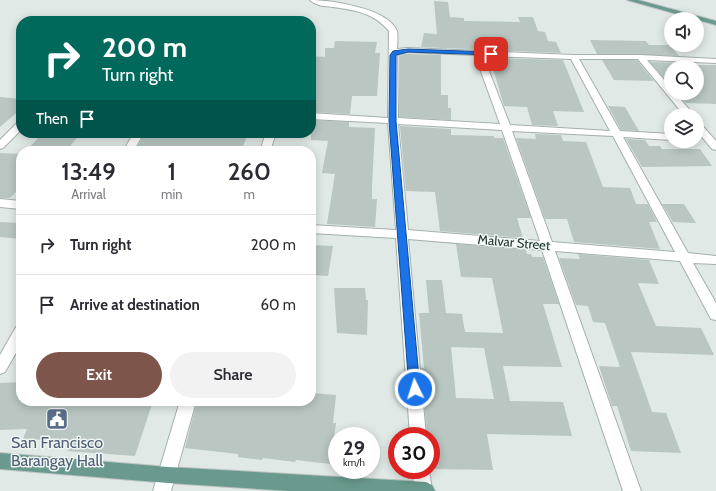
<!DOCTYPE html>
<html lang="en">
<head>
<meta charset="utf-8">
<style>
  :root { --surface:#fff; --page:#f2f2f3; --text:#2b2b33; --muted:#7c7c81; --line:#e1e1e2; --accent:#7d554a }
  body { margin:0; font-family:Cabin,sans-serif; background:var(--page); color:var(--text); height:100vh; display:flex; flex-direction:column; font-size:15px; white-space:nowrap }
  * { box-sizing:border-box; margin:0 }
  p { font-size:13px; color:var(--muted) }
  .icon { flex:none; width:22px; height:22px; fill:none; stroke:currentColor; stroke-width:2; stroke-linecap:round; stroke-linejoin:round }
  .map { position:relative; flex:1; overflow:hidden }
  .details { position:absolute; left:16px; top:146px; width:300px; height:260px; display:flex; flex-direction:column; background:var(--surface); border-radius:16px; box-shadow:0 2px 10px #0003 }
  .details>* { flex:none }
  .hud { position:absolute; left:16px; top:16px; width:300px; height:122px; border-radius:16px; box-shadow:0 2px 10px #0003; background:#00695c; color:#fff; overflow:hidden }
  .tools { position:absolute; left:664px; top:12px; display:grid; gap:8px }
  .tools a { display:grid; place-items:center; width:40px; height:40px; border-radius:50%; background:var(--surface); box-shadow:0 2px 10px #0003; font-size:20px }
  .speed { position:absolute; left:328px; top:427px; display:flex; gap:8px; font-size:20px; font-weight:700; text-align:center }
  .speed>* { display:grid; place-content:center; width:52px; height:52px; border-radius:50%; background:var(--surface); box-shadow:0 2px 10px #0003; line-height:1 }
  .speed small { font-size:10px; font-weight:400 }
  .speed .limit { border:6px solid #d22; background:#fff; color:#111 }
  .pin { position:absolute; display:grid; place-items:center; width:34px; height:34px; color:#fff; margin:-17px; border-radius:8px; box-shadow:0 2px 6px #0006 }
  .me { position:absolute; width:44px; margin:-22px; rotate:356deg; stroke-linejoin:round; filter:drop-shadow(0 0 3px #0008) }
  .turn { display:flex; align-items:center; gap:14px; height:84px; padding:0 20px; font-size:18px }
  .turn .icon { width:52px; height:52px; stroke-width:2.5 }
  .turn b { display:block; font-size:28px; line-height:34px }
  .then { display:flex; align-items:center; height:38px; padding:0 20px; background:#0003; gap:8px; font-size:15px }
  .eta { display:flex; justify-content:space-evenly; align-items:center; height:68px; text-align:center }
  .eta b { font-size:24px; font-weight:600; line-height:28px }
  .cta { display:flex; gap:8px; margin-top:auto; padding:8px 20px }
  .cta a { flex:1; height:46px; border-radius:24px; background:var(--accent); color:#fff; font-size:16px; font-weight:600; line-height:46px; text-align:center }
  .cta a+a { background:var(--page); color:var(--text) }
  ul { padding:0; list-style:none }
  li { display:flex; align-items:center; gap:12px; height:60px; padding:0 20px; border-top:1px solid var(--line) }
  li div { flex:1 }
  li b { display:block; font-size:15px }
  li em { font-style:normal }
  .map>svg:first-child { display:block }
  .building { fill:#b9c6c1; fill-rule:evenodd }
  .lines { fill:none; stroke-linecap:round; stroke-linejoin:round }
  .minor-casing { stroke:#a4b0ac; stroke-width:2 }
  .major-casing { stroke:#bdc3c2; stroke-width:2 }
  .minor { fill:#fff; fill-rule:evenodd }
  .major { fill:#6a9a8f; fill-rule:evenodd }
  .route { fill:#1a73e8; stroke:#114b97 }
  .labels { text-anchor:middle; stroke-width:3; stroke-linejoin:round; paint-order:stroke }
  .street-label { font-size:13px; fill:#233733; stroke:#f0f6f3 }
  .near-service-label { font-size:16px; fill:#4e5e75; stroke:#f0f6f3 }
</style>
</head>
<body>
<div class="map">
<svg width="716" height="491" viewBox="0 0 716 491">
  <rect width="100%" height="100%" fill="#e0e9e5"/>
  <g class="building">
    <polygon points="434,1 448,2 450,17 464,18 464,21 520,22 518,17 533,17 538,31 545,32 548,41 556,42 561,53 421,47 424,33 437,34"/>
    <polygon points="590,40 646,41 649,45 670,45 679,56 597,54"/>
    <polygon points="335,41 377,42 375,53 380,53 377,96 352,96 350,114 311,112 311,56 325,57 325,48 334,48"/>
    <polygon points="404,54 441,55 441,95 448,95 448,108 451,108 451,120 399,117 399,56"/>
    <polygon points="490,58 563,60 584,112 553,111 558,126 532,125 527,107 504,106"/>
    <polygon points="602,60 637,60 654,81 614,80"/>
    <polygon points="650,62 685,63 686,65 716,65 716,104 686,103 677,93 697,93 697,67 671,67 671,86"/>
    <polygon points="0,97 21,99 21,109 0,127"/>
    <polygon points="608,106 625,107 639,131 621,130"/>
    <polygon points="311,120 349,122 349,127 375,128 372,185 372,199 377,199 375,227 327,224 335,174 322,173 328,141 311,140"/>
    <polygon points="400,126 451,129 451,135 494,136 494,138 503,138 531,218 517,218 523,238 440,231 435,192 406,191"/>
    <polygon points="43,133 62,133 80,134 66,151 26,151"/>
    <polygon points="180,133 225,133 248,134 241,151 135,151 144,135 177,138"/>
    <polygon points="535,134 561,135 563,141 586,142 603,187 630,188 636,204 648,204 657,222 649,222 660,249 574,242 567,219 545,219 516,138 536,139"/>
    <polygon points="626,139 645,140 649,146 660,146 662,149 700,149 712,166 642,167"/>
    <polygon points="0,153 21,154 21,187 10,198 0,198"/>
    <polygon points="662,204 684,204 696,223 673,222"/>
    <polygon points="0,222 21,223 21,239 0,237"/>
    <path d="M456 244 526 250 527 254H531L532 257H543L559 304H543L562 367 503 366 510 401 563 402 572 436 487 434 493 470 431 469V436H427L421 368H424L419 313H429L426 280H442L446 313 462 314 465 332 503 333 492 278 461 277ZM451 347 484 348 494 399 456 398Z"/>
    <polygon points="311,245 333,246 328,276 311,275"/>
    <polygon points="578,254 649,260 659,284 638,283 656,326 701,328 714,355 631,352 652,412 666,413 681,453 631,451 617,406 612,406 599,366 620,367 605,323 593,322 588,306 576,305 559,258 580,259"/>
    <polygon points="334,288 365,288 366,300 368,300 367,335 337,333"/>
    <polygon points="21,382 21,401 153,401 135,456 67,451 71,441 23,439 27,429 0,430 0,383"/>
    <polygon points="312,393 336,395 333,423 336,423 330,464 296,460 295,462 263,458 262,460 238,457 238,454 185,448 197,401 311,401"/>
  </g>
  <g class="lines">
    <g class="minor-casing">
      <g id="minor">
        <path d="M310 0C330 0 388 8 397 31 398 36 397 44 397 49L407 48 574 55H640L716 59V63L647 60 671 88V93H675L694 115H684L638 59H579L620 131 671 134V140L623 137 688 253 716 256V264L693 263 716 303V320L711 319 680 261 555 251 641 491H623L542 250 408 239 426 436H410L396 238 311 233V225L396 230 388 123 311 119V113L388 118 389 31C374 13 355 10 333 7 325 6 316 6 310 0ZM407 52 475 55 500 124 398 118 397 55ZM483 56 571 59 610 131 510 125ZM398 124 502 130 540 241 408 230ZM512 131 613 136 675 252 552 242Z"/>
        <polygon points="21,121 21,130 3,148 0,149 0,140 18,122"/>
        <polygon points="697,122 700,123 716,141 716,150 712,149 697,131"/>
        <polygon points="134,133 144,133 133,151 123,151"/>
        <polygon points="266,133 276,133 270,151 260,151"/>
        <polygon points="0,199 21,201 21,209 0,207"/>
        <polygon points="21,325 21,344 5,372 0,374 0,355 16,327"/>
        <polygon points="180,401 196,401 171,491 153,491"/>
        <polygon points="413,470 429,470 432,491 414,491"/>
      </g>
    </g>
    <g class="major-casing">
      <g id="major">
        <polygon points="627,0 638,0 716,21 716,25"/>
        <polygon points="0,453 168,467 426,482 432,485 435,491 289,491 168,483 0,469"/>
      </g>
    </g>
    <use href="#minor" class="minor"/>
    <use href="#major" class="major"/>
  </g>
  <polygon class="route" points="408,49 491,52 494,54 491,55 408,52 396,55 396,121 420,389 419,393 415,394 411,393 409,389 389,121 390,55 393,51"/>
  <defs>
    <g id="civic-square" transform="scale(1.15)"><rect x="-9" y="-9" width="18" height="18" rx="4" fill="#5c6f8a" stroke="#f0f6f3"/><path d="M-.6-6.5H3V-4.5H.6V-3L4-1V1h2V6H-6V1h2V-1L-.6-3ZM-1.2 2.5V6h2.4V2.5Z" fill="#fff"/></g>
  </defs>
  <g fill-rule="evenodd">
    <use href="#civic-square" x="57" y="419"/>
  </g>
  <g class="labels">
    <g class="street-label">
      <text transform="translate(514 242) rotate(5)" y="5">Malvar Street</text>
    </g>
    <g class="near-service-label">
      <text x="57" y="448">San Francisco<tspan x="57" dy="18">Barangay Hall</tspan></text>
    </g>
  </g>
</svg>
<div class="tools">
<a><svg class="icon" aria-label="sound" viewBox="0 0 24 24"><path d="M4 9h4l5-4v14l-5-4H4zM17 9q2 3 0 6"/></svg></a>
<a><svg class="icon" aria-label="search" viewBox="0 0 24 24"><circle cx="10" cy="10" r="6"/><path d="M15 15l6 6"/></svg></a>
<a><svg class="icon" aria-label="layers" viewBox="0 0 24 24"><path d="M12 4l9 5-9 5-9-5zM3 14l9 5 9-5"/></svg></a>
</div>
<div class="speed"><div>29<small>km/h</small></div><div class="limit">30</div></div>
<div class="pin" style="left:491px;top:54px;background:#d93025"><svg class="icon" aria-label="arrive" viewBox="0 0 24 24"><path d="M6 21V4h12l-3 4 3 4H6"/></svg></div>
<svg class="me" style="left:415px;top:389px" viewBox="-20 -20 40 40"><circle r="17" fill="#1a73e8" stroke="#fff" stroke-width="3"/><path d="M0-11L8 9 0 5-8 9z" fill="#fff"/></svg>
<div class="hud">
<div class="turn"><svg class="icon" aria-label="right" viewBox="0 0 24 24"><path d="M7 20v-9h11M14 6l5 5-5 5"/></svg><div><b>200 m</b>Turn right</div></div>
<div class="then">Then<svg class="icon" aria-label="arrive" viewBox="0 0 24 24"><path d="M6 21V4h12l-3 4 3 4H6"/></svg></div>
</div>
<section class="details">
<div class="eta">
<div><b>13:49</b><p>Arrival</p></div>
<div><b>1</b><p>min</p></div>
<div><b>260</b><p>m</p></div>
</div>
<ul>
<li><svg class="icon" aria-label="right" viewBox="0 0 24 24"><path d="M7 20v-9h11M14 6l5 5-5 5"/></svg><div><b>Turn right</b></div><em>200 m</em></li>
<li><svg class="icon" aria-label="arrive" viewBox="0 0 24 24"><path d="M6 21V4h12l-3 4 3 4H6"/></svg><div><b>Arrive at destination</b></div><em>60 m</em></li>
</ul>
<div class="cta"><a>Exit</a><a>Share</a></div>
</section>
</div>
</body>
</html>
